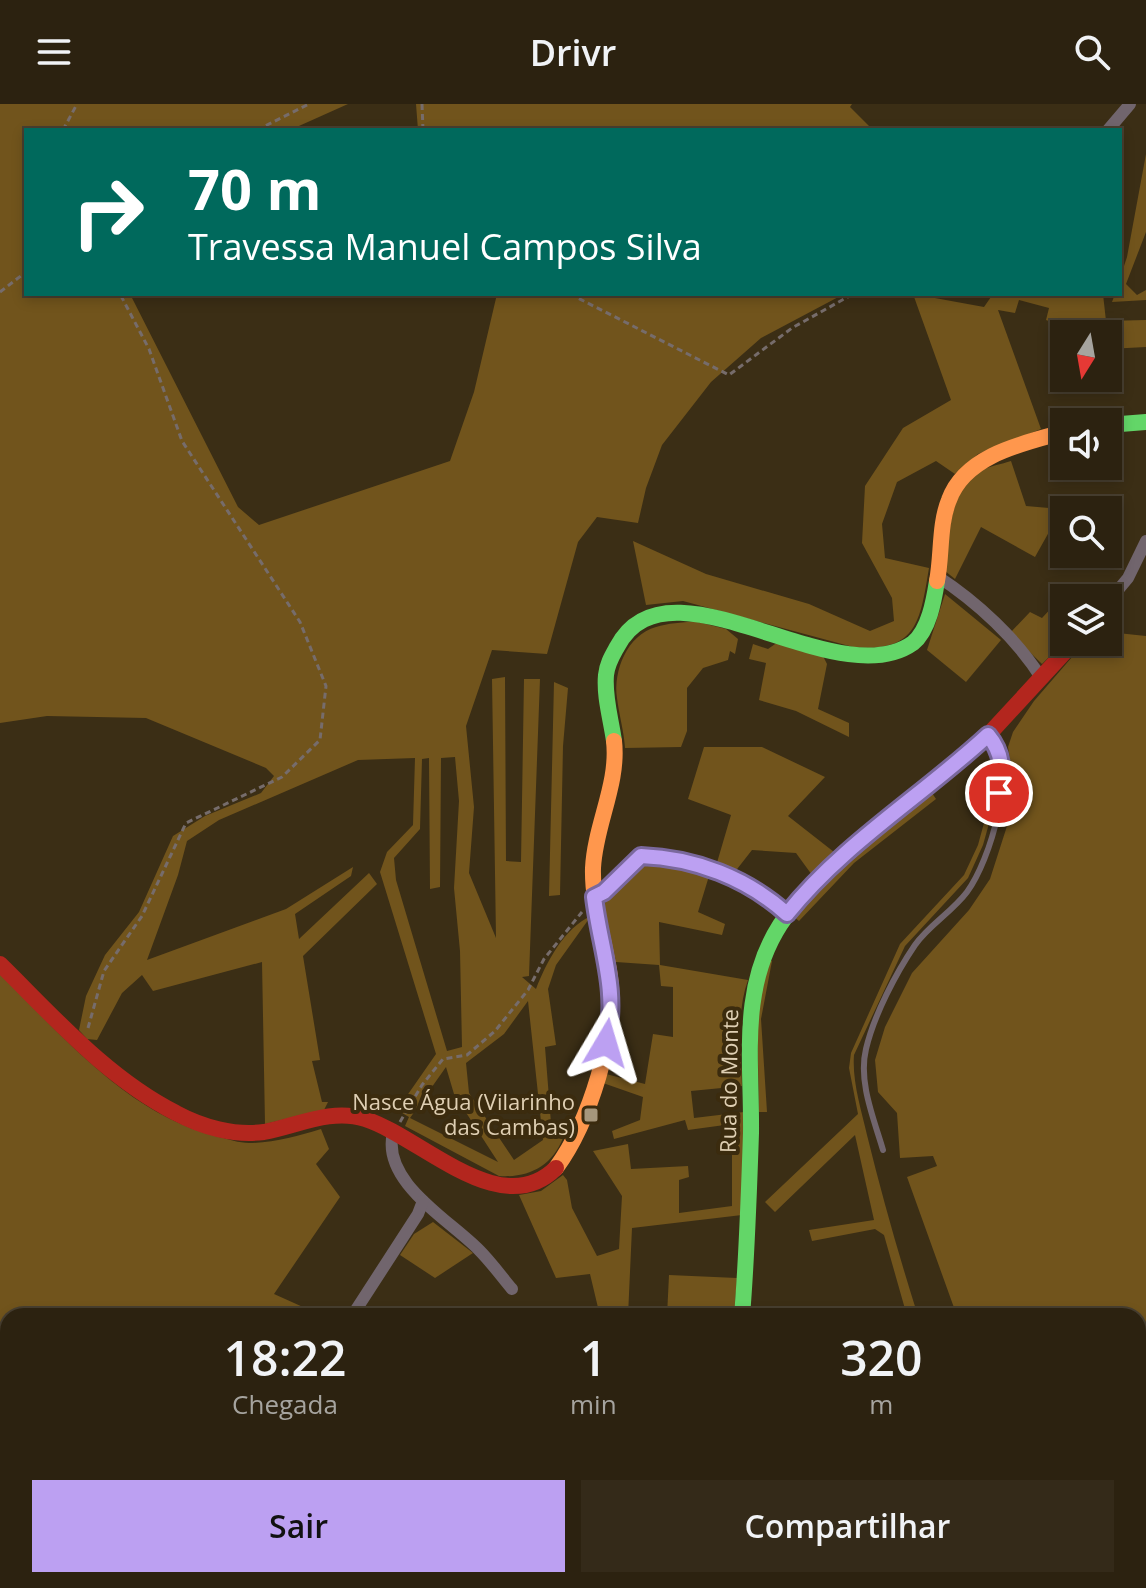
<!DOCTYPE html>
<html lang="pt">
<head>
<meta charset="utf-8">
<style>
  :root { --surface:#2c2210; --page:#342a19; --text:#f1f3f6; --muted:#a6a49f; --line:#483f30; --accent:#bca0f2 }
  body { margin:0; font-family:"Open Sans",sans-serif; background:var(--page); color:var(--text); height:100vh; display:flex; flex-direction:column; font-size:30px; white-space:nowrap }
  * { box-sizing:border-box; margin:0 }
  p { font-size:26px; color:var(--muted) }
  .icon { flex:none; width:44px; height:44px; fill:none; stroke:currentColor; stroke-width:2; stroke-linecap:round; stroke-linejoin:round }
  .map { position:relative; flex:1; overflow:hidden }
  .drawer { position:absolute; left:0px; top:1204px; width:1146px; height:280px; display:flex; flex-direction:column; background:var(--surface); border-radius:24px 24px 0 0; box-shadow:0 4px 12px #0003,0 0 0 2px var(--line) }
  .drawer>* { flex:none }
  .guide { position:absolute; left:24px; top:24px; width:1098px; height:168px; border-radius:0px; box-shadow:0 4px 12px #0003,0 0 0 2px var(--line); background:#00695c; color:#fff; overflow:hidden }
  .needle { width:52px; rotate:191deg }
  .tools { position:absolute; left:1050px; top:216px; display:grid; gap:16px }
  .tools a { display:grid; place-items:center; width:72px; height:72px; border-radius:0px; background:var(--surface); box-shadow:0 4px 12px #0003,0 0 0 2px var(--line); font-size:40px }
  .pin { position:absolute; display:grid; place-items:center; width:68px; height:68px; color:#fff; margin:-34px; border:4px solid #fff; border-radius:50%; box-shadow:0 2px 8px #0007 }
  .me { position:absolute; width:88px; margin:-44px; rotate:7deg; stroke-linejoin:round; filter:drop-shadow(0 0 6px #0008) }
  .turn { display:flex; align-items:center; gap:28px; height:168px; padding:0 32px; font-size:36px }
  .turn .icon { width:104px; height:104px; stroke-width:2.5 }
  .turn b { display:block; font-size:56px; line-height:68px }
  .eta { display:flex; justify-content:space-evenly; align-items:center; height:136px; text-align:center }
  .eta b { font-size:48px; font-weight:600; line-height:56px }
  .primary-button { display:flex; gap:16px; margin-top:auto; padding:16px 32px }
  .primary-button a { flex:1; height:92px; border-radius:0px; background:var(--accent); color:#111; font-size:32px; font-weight:600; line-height:92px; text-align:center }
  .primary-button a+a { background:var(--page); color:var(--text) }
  header { display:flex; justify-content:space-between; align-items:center; height:104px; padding:0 32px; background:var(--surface); font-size:36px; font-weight:600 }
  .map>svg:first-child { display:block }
  .green { fill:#71541c; fill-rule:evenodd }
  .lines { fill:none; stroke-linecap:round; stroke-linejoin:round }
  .path { stroke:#766c6b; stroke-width:3; stroke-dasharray:6 4; stroke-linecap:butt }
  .lane { stroke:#71656d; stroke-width:6 }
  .street { stroke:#71656d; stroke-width:12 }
  .fast { stroke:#63d668; stroke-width:16 }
  .slow { stroke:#ff974d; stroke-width:16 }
  .jam { stroke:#b3261e; stroke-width:16 }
  .route-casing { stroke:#7a689d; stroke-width:20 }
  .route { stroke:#bca0f2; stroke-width:14 }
  .poi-dot { fill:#a6977c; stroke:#3b2b0e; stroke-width:3 }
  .labels { text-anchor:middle; stroke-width:8; stroke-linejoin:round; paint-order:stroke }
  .street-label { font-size:22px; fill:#dfcfb3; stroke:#3b2b0e }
  .poi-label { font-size:22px; fill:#dfcfb3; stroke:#3b2b0e; text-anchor:end }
</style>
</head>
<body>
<header><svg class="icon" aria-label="menu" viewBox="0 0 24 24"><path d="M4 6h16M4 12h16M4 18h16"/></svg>Drivr<svg class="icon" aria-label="search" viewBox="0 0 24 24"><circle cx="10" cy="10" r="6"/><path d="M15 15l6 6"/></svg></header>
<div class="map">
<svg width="1146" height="1484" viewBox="0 0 1146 1484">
  <rect width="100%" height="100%" fill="#3b2e15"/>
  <g class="green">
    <path d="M0 0H348L290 26H26V190H130L238 403 259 421 450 357 474 288 497 190H844L761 234 711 278 662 341 646 384 638 419 597 413 578 438 547 550 492 546 466 622 474 703 469 769 496 834 492 575 505 573 506 757 521 758 524 575H540L529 872 522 873 536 885C546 859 564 824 591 812L556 861 548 885 556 941 545 943 552 1032 563 1034C552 1062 529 1074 499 1072L405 1022 409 1013 397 1006 436 950 380 768 387 748 413 721 415 654 358 656 219 716 187 737 178 771 147 856 286 805 353 763 351 772 295 810 299 835 369 769 377 780 303 852 320 956 312 957 322 998H328L324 1006 265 1020 262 858 153 887 142 871 122 889 97 936 87 935 79 926 86 892 105 851 139 808 173 732 205 712 261 689 274 672 266 664 146 614 47 612 0 619ZM455 653 459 697 454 784 460 847 462 943 447 947 396 776 394 754 420 725 422 655 429 654 430 785 440 783 441 654ZM528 897 543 1036 514 1056 469 989 466 959 504 930ZM446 963 454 990 498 1058 410 1014Z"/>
    <polygon points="416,0 852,0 850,3 873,26 418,26"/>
    <polygon points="1146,50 1146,128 1126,180 1137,191 1146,186 1146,196 1112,198 1115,190 1120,190 1120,174 1127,153"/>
    <path d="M913 190 984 203 993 190H1103L1106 217 1146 216V243L1108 245V230L1105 226 1083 229 1046 216 1049 204 1019 196 1015 209 998 206 1041 325 978 350 955 370 936 357 897 378 882 420 885 454 929 464C920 518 917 549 853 543L683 497 646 501 633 437 706 470 809 500 870 527 894 517 892 494 862 439 865 382 903 324 951 296Z"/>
    <path d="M1011 357 1026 402 1072 406H1064V433L1049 428 1035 453 981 423 955 475 945 467C949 433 948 388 980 367 989 362 1002 360 1011 357Z"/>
    <polygon points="945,490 1001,536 966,578 927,546"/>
    <polygon points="1055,500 1064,505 1064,538 1042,560 1010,529 1030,508 1042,514"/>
    <path d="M694 517 726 525 738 535 735 550 730 547 728 556 703 564 687 584V627L681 643 625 644C624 627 619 611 617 594 613 567 627 531 656 523 668 519 682 519 694 517Z"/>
    <polygon points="1108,528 1146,532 1146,1484 703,1484 704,1476 1138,1476 1138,1212 957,1212 907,1073 937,1062 933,1052 900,1054 897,1009 878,988 875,956 885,923 912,869 969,806 990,775 1016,694 1008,643 1013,628 1034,597 1085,538 1108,538"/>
    <polygon points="778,538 821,548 827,560 818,605 849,619 849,633 796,607 759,596 766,559 749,555 753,540 768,545"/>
    <polygon points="554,578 568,584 563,642 560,791 549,792"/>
    <polygon points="704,643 762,643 825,673 788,712 834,748 812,771 796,749 752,746 734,769 716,762 731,711 688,695"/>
    <polygon points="932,689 936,695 854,759 799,817 794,813 848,755"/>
    <path d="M990 697 995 698 983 741 968 774 905 842 854 951C852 977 861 1005 867 1031 882 1092 899 1152 918 1212H907L884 1131 875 1125 812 1137 809 1126 874 1116 855 1031 775 1108 765 1098 858 1010 849 964 851 949 900 840 964 771 978 741Z"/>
    <path d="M656 757 709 772 698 808 725 820 722 831 659 818 660 861 748 876C736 910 741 946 742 982L691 987 694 1014 744 1008 742 1111 632 1124 628 1212H600L590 1170 556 1174 519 1091 541 1087 563 1071 567 1076 572 1104 597 1152 619 1145 622 1092 593 1047 628 1040 631 1065 688 1062 689 1073 679 1076V1109L732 1102V1020L688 1026 685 1016 614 1035 612 1027 640 1016 643 993 603 979 606 970 645 980 653 930 673 933V883L661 882 659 861 616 858 603 801 642 759Z"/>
    <polygon points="768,856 772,857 761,915 767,1008 759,1008 757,912"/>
    <path d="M0 870C64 933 128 1011 219 1033 228 1035 239 1039 249 1039 274 1039 298 1032 321 1025L329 1045 316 1060 340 1093 274 1190 323 1212H8V1390L0 1388Z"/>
    <polygon points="433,1118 473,1149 435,1174 400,1151 414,1130"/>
    <polygon points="669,1171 737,1174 734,1212 667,1212"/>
    <polygon points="406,1476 581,1476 579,1484 403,1484"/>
  </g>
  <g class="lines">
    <g class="path">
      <polyline points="422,0 423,26"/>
      <polyline points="63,26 77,0"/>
      <polyline points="257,26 309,0"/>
      <polyline points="0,188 26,168"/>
      <polyline points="570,190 729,271 792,224 853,190"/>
      <polyline points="88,924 104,867 142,812 186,719 282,673 320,636 326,582 300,518 182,337 149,245 120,190"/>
      <polyline points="400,1018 422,981 443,955 467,951 495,927 528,886 544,855 582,808"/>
    </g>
    <g class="lane">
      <path d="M597 792 604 788 641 752C694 754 747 774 787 810"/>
      <path d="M883 1046C874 1015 858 978 866 945 874 911 896 869 915 841 929 821 952 808 967 788 990 757 1018 665 990 634"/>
    </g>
    <g class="street">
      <polyline points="1108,26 1130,0"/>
      <path d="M937 472C977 498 1017 535 1042 575"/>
      <polyline points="1108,498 1128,474 1146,437"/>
      <path d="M393 1029C381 1078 450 1116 479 1146 491 1158 501 1172 512 1185"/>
      <polyline points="352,1212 418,1110 423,1097"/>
      <polyline points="0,1404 8,1406"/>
      <polyline points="209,1476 226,1484"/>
      <polyline points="695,1484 696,1476"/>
    </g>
    <g class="fast">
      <polyline points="1108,321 1146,318"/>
      <path d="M614 637C611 615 604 593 606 571 607 560 612 552 617 543 668 445 836 594 913 539 929 526 934 496 937 477"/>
      <path d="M742 1212C747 1151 749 1090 751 1029 752 957 739 885 780 821 815 766 872 727 922 688"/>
    </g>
    <g class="slow">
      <path d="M937 477C942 452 939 420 949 396 965 351 1024 339 1064 328"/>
      <path d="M556 1064C589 1019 618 929 610 873 605 836 592 801 593 764 595 721 619 680 614 637"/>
    </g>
    <g class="jam">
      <polyline points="922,688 991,628 1074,538"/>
      <path d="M0 860C54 913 107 974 176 1009 202 1023 234 1032 264 1028 297 1022 331 1004 365 1015 421 1033 501 1119 556 1064"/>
    </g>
  </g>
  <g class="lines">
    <g class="route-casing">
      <path id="route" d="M606 939C619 887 600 844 594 793L604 788 641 752C695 754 747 774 787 810 843 740 922 692 988 631 1003 649 1003 666 999 689"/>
    </g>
    <use href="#route" class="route"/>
  </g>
  <rect class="poi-dot" x="583" y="1003" width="16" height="16" rx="4"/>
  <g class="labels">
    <g class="street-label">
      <text transform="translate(729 977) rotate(-89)" y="8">Rua do Monte</text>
    </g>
    <g class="poi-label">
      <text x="575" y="1006">Nasce Água (Vilarinho<tspan x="575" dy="25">das Cambas)</tspan></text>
    </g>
  </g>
</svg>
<div class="tools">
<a><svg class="needle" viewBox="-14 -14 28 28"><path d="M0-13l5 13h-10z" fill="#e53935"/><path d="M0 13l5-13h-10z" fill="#a6a49f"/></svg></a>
<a><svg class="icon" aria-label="sound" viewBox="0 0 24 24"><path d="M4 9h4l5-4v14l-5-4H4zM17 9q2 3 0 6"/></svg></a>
<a><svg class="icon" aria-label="search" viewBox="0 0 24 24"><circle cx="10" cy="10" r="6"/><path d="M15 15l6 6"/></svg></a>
<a><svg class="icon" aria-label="layers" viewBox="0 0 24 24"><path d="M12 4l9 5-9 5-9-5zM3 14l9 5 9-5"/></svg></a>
</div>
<div class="pin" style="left:999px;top:689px;background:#d93025"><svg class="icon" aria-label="arrive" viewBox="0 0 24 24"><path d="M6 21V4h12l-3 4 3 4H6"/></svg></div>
<svg class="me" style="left:606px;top:939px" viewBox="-20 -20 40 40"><path d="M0-17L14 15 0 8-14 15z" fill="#bca0f2" stroke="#fff" stroke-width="4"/></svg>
<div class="guide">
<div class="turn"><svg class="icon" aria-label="right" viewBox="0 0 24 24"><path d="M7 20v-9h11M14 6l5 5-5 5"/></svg><div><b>70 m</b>Travessa Manuel Campos Silva</div></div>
</div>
<section class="drawer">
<div class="eta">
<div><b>18:22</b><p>Chegada</p></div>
<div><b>1</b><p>min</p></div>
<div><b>320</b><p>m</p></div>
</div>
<div class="primary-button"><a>Sair</a><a>Compartilhar</a></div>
</section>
</div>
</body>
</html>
